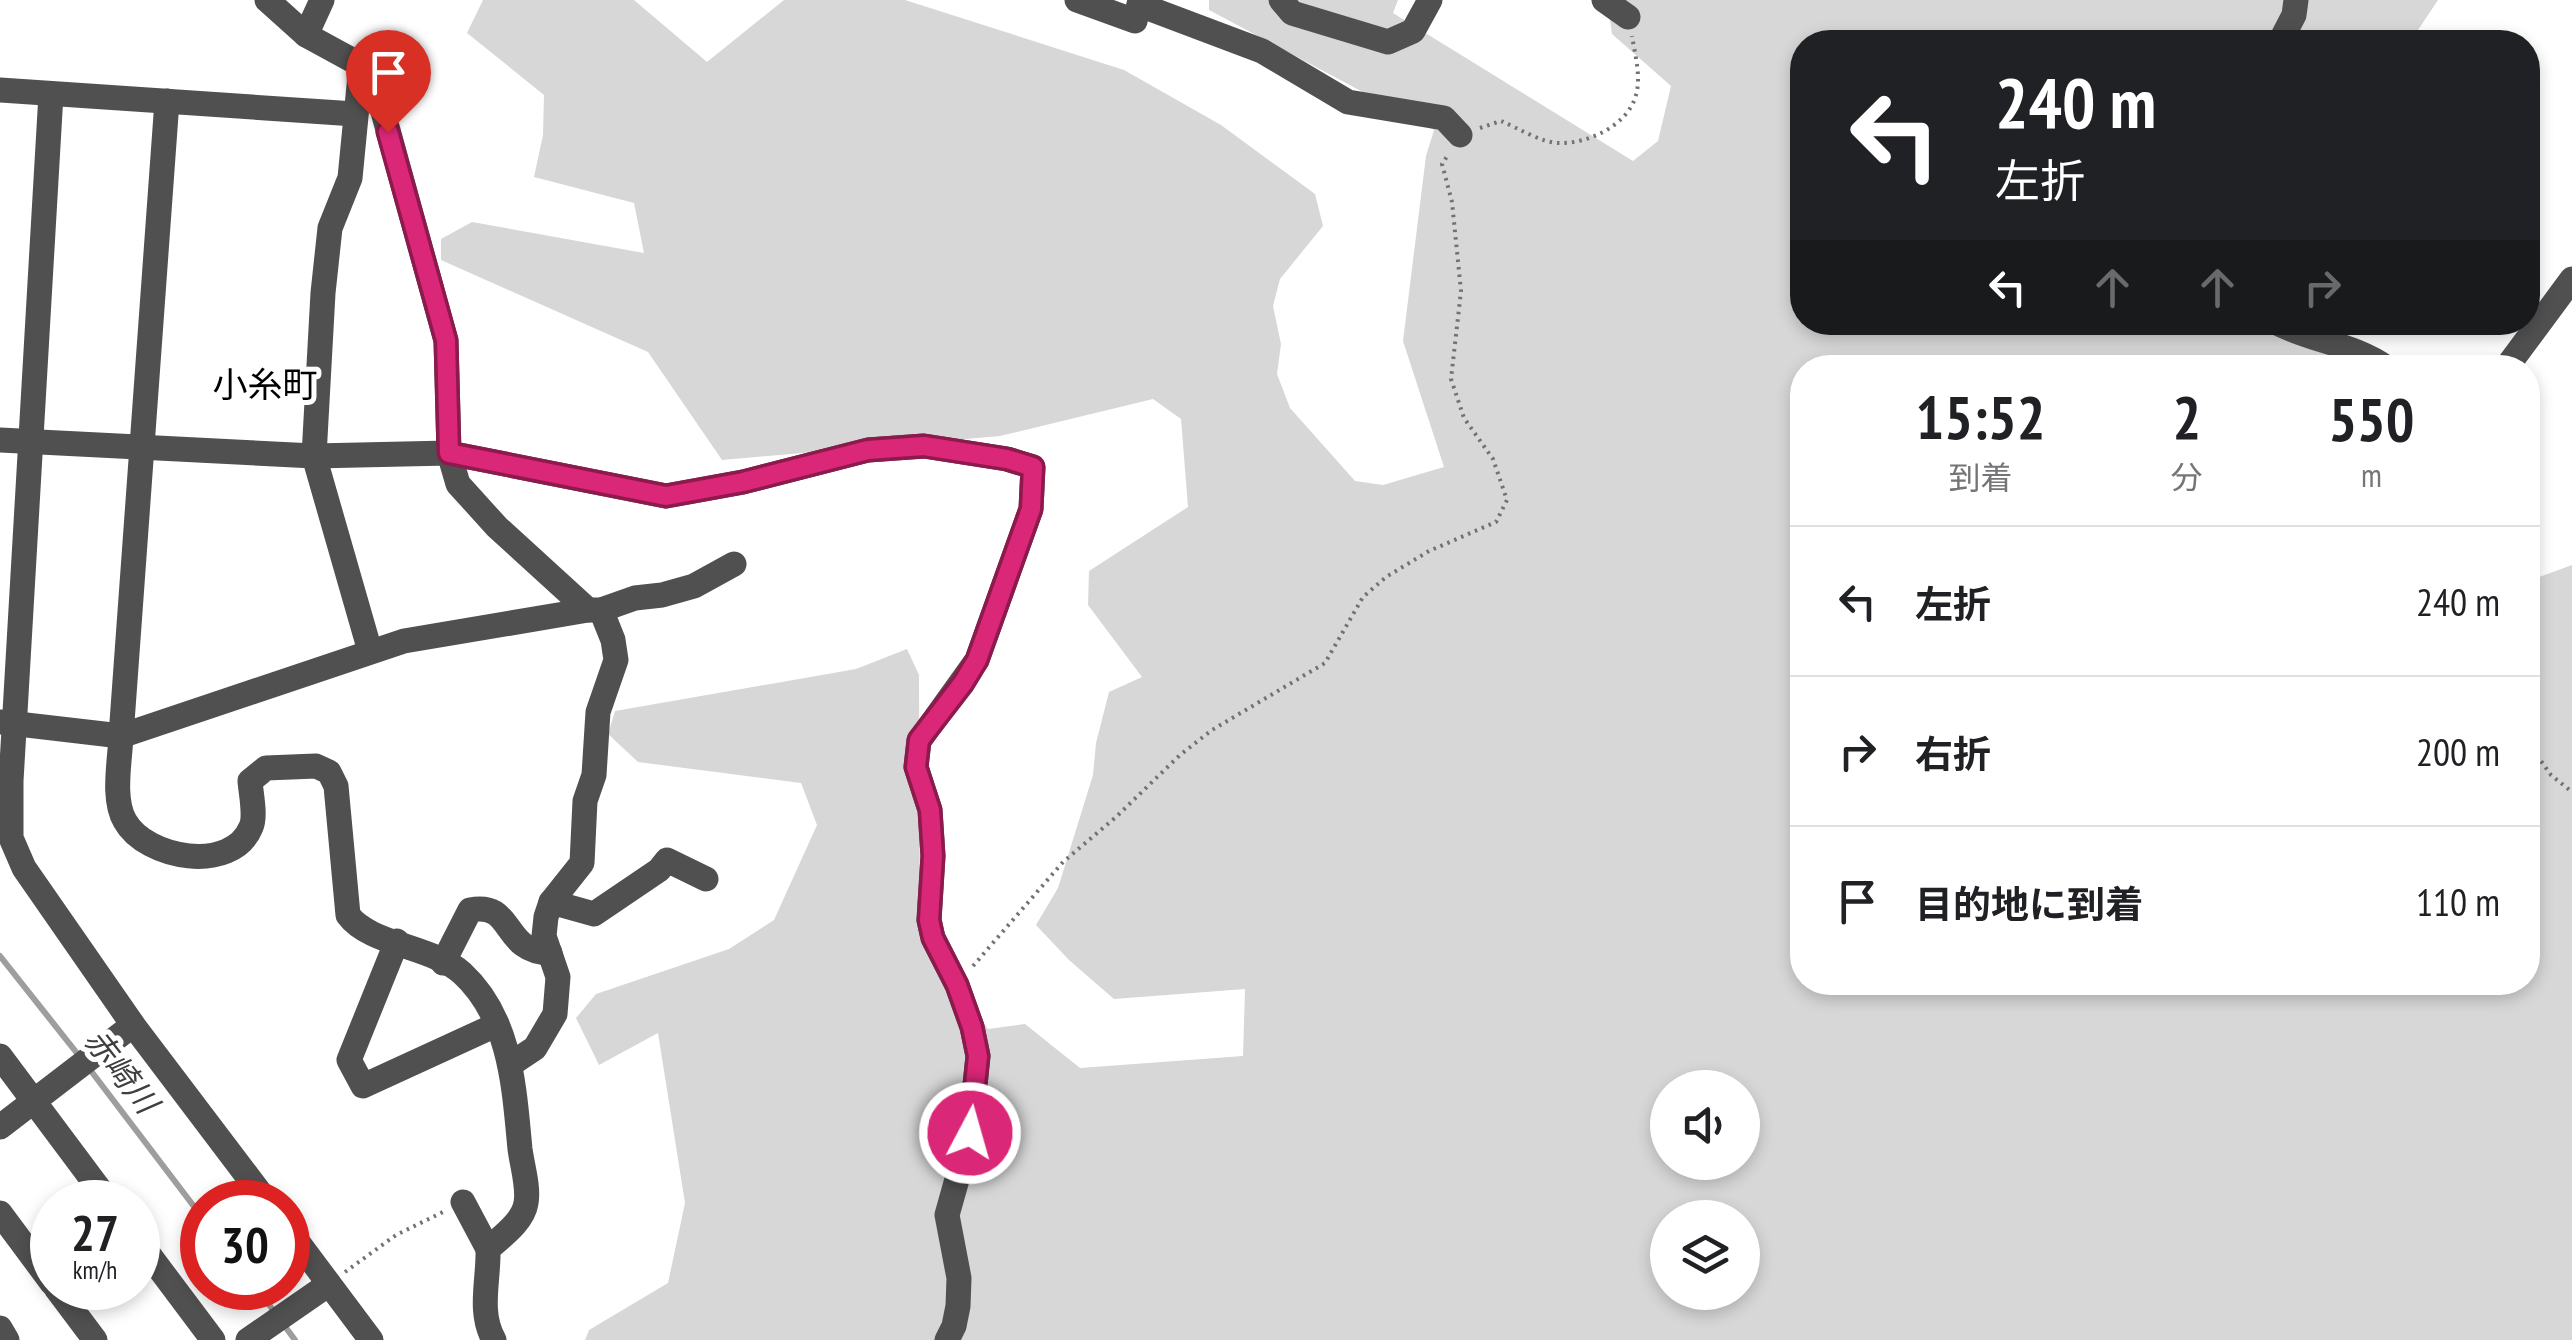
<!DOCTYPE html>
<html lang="ja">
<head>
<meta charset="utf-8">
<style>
  :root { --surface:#fff; --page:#f2f2f2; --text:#202124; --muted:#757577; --line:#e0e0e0 }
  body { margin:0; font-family:"PT Sans Narrow","Noto Sans JP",sans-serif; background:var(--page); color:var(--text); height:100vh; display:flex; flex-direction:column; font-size:38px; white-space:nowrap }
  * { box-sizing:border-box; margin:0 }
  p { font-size:32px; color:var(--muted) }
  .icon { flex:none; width:55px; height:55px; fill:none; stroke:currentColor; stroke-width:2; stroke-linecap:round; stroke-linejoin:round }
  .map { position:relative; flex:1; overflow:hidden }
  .sheet { position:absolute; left:1790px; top:355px; width:750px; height:640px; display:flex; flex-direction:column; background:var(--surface); border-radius:40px; box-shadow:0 5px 15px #0003 }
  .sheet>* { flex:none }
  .hud { position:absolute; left:1790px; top:30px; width:750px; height:305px; border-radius:40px; box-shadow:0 5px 15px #0003; background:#202124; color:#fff; overflow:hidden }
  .fabs { position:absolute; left:1650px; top:1070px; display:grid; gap:20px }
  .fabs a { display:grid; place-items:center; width:110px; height:110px; border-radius:50%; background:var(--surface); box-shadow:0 5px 15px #0003; font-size:50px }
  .speed { position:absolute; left:30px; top:1180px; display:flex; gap:20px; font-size:50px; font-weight:700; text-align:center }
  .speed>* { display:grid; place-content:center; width:130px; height:130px; border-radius:50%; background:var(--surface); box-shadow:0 5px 15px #0003; line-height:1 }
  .speed small { font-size:25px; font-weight:400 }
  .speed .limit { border:15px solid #d22; background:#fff; color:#111 }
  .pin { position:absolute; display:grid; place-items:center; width:85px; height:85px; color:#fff; margin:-102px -42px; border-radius:50% 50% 50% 0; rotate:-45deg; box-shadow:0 0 10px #0007 }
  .pin .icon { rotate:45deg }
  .me { position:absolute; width:110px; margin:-55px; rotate:6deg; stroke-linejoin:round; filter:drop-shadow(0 0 8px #0008) }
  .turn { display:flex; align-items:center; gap:35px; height:210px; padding:0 40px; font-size:45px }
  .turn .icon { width:130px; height:130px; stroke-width:2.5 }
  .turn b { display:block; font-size:70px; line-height:85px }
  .lanes { display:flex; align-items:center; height:95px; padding:0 40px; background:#0003; justify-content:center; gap:50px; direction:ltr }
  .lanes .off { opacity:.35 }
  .eta { display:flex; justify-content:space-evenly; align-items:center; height:170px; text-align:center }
  .eta b { font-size:60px; font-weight:700; line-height:70px }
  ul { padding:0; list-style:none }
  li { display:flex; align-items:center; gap:30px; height:150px; padding:0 40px; border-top:2px solid var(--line) }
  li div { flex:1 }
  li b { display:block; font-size:38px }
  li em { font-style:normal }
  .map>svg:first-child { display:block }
  .green { fill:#d7d7d7; fill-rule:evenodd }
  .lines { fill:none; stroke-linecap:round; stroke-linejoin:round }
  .stream { stroke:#9e9e9e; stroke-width:6 }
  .path { stroke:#727272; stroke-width:4; stroke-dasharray:2.5 5; stroke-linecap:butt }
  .minor { stroke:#505050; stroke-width:25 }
  .route-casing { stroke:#8e194d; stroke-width:25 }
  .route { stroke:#db2777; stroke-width:18 }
  .labels { text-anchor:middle; stroke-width:10; stroke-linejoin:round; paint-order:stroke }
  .water-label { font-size:32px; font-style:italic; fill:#3f3f3f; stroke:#fff }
  .quarter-label { font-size:35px; fill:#000; stroke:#fff }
</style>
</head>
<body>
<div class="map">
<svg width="2572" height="1340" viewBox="0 0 2572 1340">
  <rect width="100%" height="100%" fill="#fff"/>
  <path class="green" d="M483 0H634L707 62 784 0H905L1124 70 1221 125 1315 194 1323 226 1280 279 1273 306 1281 344 1277 374 1290 408 1355 481 1383 485 1444 467 1403 341 1426 156 1434 130 1209 10V0H1398L1393 13 1633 161 1658 141 1671 86 1612 34 1607 0H2438L2410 42H1802V322L2320 323 2335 367 1802 368V982H2528V581L2572 565V1340H585L589 1330 668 1283 685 1203 658 1033 599 1065 576 1018 596 994 729 949 774 920 817 825 801 783 638 762 608 734 615 711 856 669 907 649 919 675 920 931 988 1029 1025 1024 1080 1068 1243 1056 1245 989 1114 999 1069 960 1036 925 1058 888 1093 775 1096 743 1109 692 1142 677 1088 605 1089 571 1188 507 1181 419 1153 399 1000 436 722 460 648 352 441 260V239L472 222 644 253 634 203 534 177 543 135 544 95 467 33ZM1668 1088H1742V1162H1668ZM1668 1218H1742V1292H1668Z"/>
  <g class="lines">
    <g class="stream">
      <polyline points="0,956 80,1057"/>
      <polyline points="88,1067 202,1217"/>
      <polyline points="256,1288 277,1315"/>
      <polyline points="284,1325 295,1340"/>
    </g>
    <g class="path">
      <path d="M1480 128 1501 121C1518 128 1542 143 1559 143 1587 144 1626 126 1635 98 1642 79 1635 55 1632 36"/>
      <polyline points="2528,743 2551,775 2572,792"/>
      <polyline points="973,966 1063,862 1116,817 1180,755 1212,730 1325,663 1363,597 1386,577 1429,551 1496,522 1507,500 1493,459 1464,418 1451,379 1461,291 1452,202 1442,164 1448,155"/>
      <polyline points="345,1272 396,1235 443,1212"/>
    </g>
    <g class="minor">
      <polyline points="1077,0 1135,21 1140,0"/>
      <polyline points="1281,0 1292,13 1388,42 1413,31 1430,0"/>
      <polyline points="1604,0 1628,17"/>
      <polyline points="1140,5 1262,51 1348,102 1444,118 1460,135"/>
      <polyline points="306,35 322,0"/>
      <polyline points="2280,42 2294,15 2296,0"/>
      <polyline points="361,65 350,178 330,228 323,293 314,456 370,651"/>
      <polyline points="0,90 355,114"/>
      <polyline points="51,94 11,781 11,838 24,868 133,1025 267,1202"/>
      <path d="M167 101 121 736C120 761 112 799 125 821 146 859 232 874 251 827 256 816 251 794 250 781L266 768 316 766 329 772 336 786 348 915C370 945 432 946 462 973 511 1018 514 1087 520 1149 522 1165 529 1187 526 1203 523 1222 501 1237 488 1249 489 1280 478 1312 494 1340"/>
      <path d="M2275 322C2311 341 2354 344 2387 368"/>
      <polyline points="2506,368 2572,279"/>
      <polyline points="0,440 314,456 449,453 666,496 743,482 868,450 924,446 1007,459 1033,467 1031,509 977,660 919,741 916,767 930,810 933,856 929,920 933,938 957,985 972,1027 978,1056 970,1133 947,1215 959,1278 958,1306 954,1326 947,1340"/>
      <polyline points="588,610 601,610 635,598 662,595 694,586 734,564"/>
      <polyline points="0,722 121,736 404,641 588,610 497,527 458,484 449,453 446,341 380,101 361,65 306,35 267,0"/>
      <polyline points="551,902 594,914 659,870 667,860 706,879"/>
      <polyline points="397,941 349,1060 363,1086 496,1025"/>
      <path d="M443 963 470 910C515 901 501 952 550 953"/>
      <polyline points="0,1056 109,1202"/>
      <polyline points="511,1064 535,1048 555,1014 558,977 544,936 546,917 551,902 582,863 585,801 594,775 598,712 616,660 613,640 601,610"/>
      <polyline points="0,1127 133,1025"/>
      <polyline points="463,1202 488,1249"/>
      <polyline points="0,1213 52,1283"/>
      <polyline points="288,1229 371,1340"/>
      <polyline points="138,1240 213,1340"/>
      <polyline points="56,1288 95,1340"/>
      <polyline points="0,1328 7,1340"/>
      <polyline points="248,1340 329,1284"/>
    </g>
  </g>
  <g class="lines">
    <g class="route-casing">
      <polyline id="route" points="388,132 446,340 449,453 666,496 743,482 868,450 924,446 1007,459 1033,467 1031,509 977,660 963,683 919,740 916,767 930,810 933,856 929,920 933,938 957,985 972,1027 978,1056 970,1133"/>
    </g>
    <use href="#route" class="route"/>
  </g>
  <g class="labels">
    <g class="water-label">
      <text transform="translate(121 1071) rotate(52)" y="11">赤崎川</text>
    </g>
    <g class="quarter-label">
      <text x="265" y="397">小糸町</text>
    </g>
  </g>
</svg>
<div class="fabs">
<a><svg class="icon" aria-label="sound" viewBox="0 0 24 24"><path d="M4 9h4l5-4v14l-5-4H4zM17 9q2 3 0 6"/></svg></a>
<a><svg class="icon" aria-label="layers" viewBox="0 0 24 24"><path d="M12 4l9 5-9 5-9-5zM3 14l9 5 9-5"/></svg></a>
</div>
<div class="speed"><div>27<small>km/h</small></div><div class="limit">30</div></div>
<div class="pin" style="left:388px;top:132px;background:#d93025"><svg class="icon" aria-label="arrive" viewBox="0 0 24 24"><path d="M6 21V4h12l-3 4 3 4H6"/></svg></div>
<svg class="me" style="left:970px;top:1133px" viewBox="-20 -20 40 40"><circle r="17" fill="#db2777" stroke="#fff" stroke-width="3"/><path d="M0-11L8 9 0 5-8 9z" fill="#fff"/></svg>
<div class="hud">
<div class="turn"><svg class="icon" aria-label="left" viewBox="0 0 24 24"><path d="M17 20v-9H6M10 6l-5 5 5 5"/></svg><div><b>240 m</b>左折</div></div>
<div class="lanes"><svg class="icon" aria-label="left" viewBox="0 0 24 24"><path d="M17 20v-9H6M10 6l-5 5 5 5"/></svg><svg class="icon off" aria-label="ahead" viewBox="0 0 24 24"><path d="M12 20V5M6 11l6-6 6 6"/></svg><svg class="icon off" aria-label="ahead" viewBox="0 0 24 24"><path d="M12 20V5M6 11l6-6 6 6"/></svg><svg class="icon off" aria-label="right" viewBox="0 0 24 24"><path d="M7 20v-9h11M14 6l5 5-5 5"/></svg></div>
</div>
<section class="sheet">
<div class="eta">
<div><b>15:52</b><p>到着</p></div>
<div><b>2</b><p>分</p></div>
<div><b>550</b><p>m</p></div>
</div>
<ul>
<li><svg class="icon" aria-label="left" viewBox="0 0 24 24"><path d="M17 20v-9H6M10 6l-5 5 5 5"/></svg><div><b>左折</b></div><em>240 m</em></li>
<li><svg class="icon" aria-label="right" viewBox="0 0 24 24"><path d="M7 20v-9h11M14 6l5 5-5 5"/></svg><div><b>右折</b></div><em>200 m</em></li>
<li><svg class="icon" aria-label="arrive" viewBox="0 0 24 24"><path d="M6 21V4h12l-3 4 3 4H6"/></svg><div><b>目的地に到着</b></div><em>110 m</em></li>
</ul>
</section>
</div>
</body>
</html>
